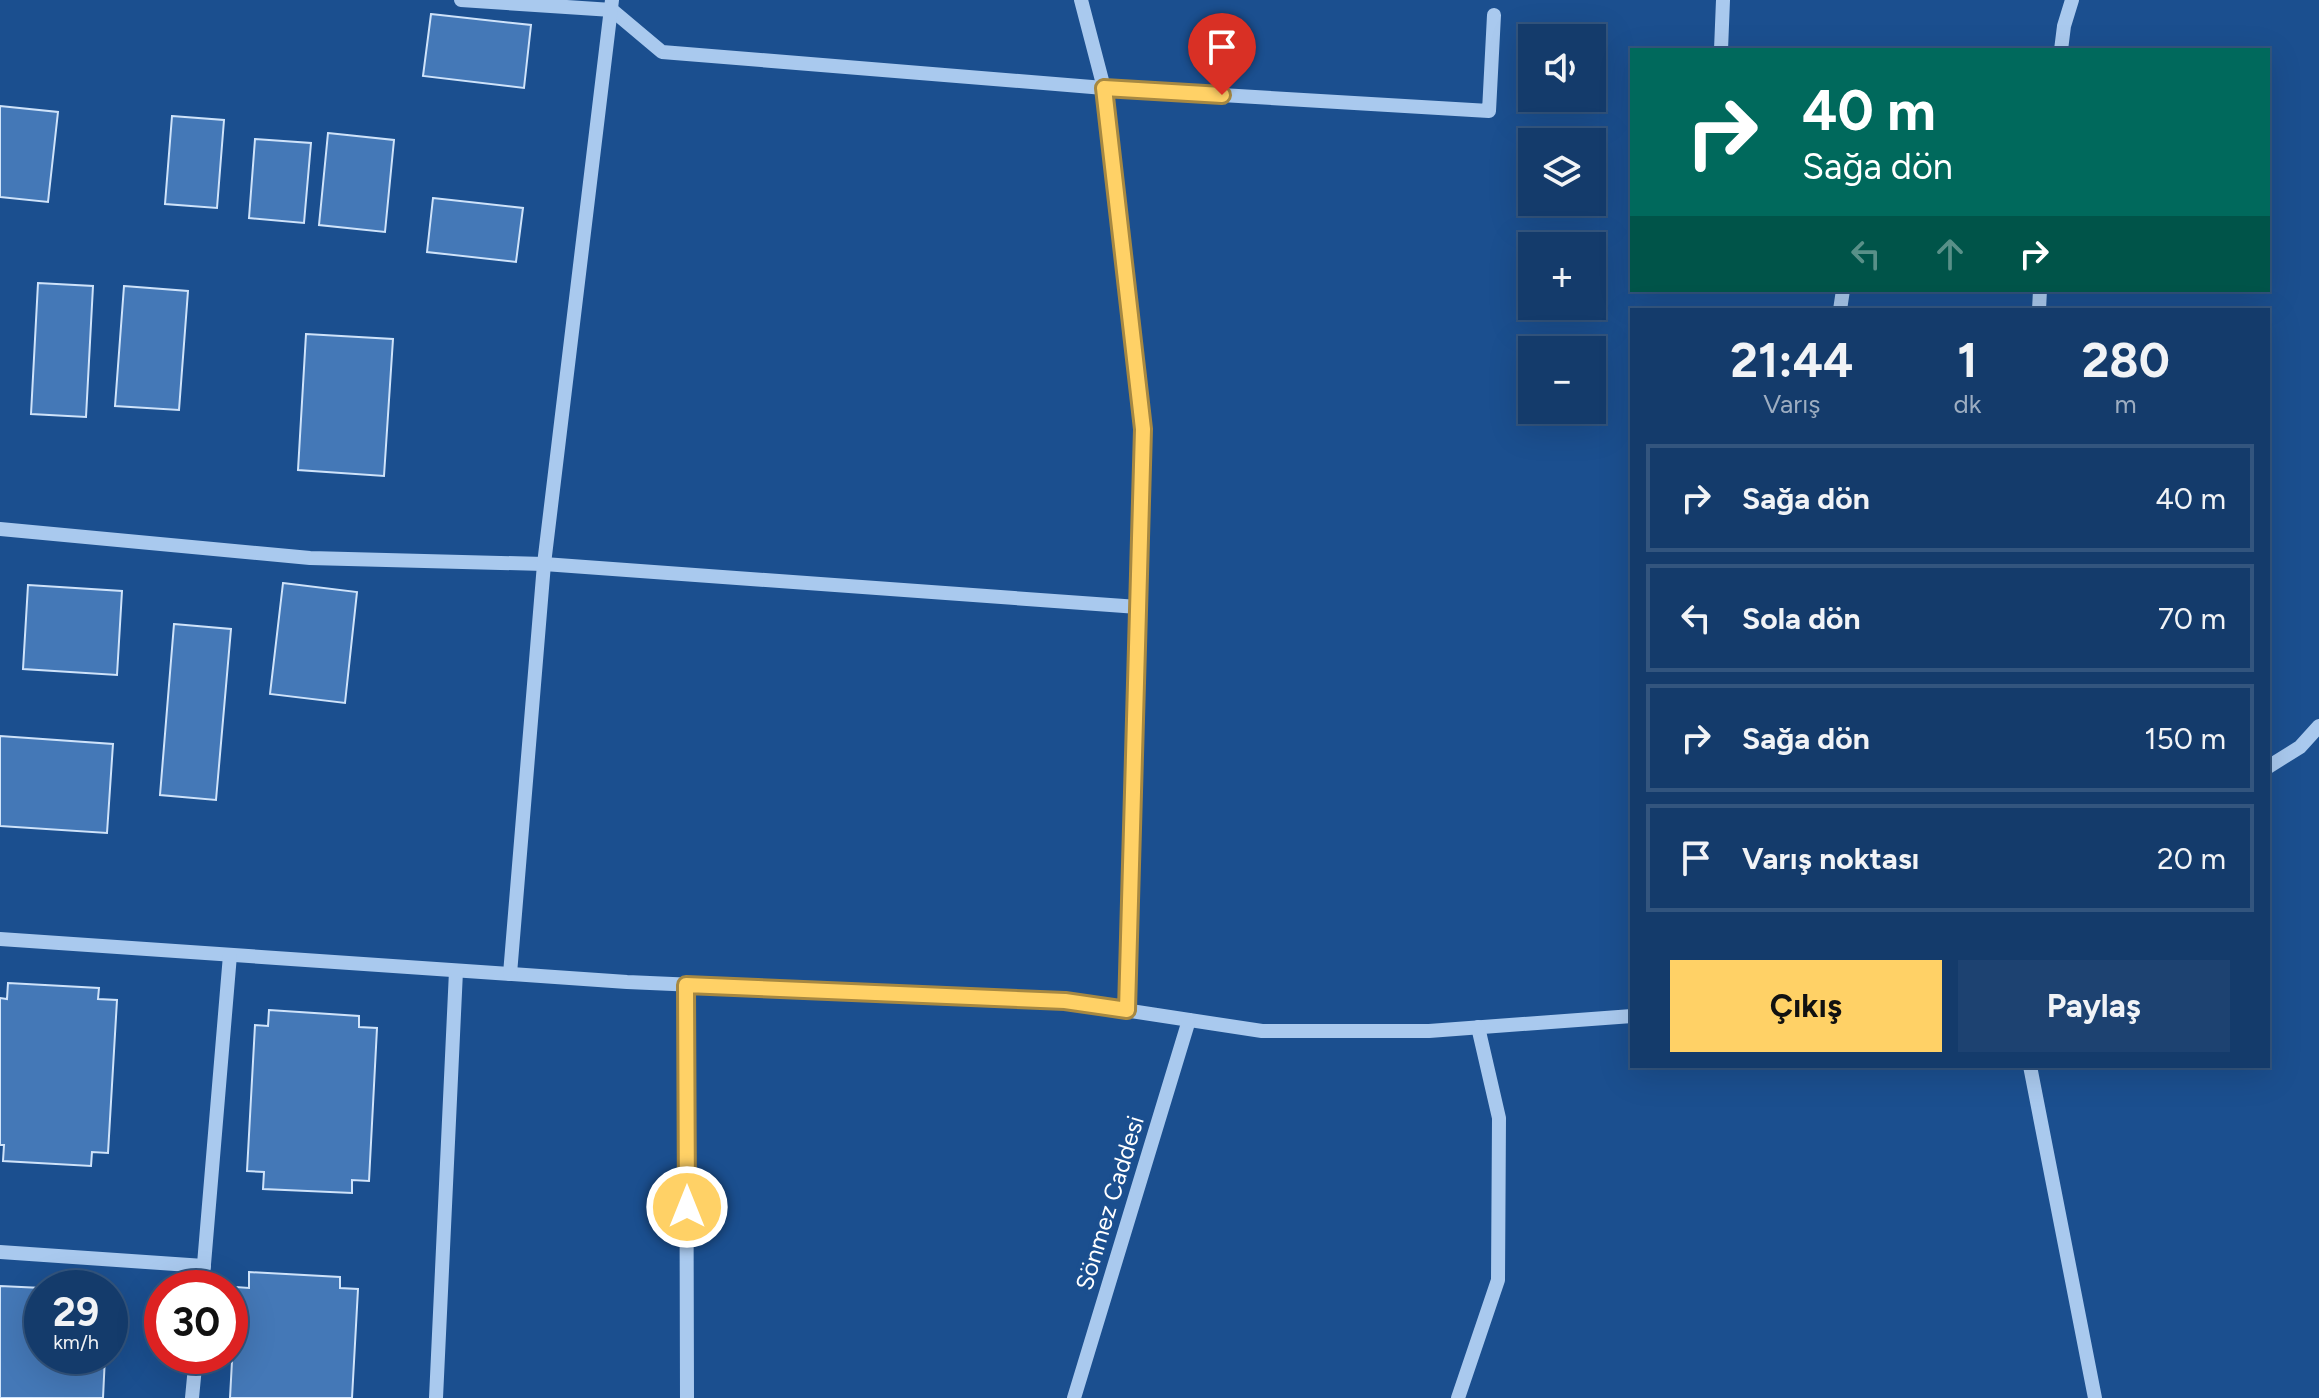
<!DOCTYPE html>
<html lang="tr">
<head>
<meta charset="utf-8">
<style>
  :root { --surface:#143b6b; --page:#1d4271; --text:#f1f3f6; --muted:#9dadc1; --line:#33557e; --accent:#ffd166 }
  body { margin:0; font-family:Figtree,sans-serif; background:var(--page); color:var(--text); height:100vh; display:flex; flex-direction:column; font-size:30px; white-space:nowrap }
  * { box-sizing:border-box; margin:0 }
  p { font-size:26px; color:var(--muted) }
  .icon { flex:none; width:44px; height:44px; fill:none; stroke:currentColor; stroke-width:2; stroke-linecap:round; stroke-linejoin:round }
  .map { position:relative; flex:1; overflow:hidden }
  .details { position:absolute; left:1630px; top:308px; width:640px; height:760px; display:flex; flex-direction:column; background:var(--surface); border-radius:0px; box-shadow:0 8px 32px #0002,0 0 0 2px var(--line) }
  .details>* { flex:none }
  .top-card { position:absolute; left:1630px; top:48px; width:640px; height:244px; border-radius:0px; box-shadow:0 8px 32px #0002,0 0 0 2px var(--line); background:#00695c; color:#fff; overflow:hidden }
  .tools { position:absolute; left:1518px; top:24px; display:grid; gap:16px }
  .tools a { display:grid; place-items:center; width:88px; height:88px; border-radius:0px; background:var(--surface); box-shadow:0 8px 32px #0002,0 0 0 2px var(--line); font-size:40px }
  .speed { position:absolute; left:24px; top:1270px; display:flex; gap:16px; font-size:40px; font-weight:700; text-align:center }
  .speed>* { display:grid; place-content:center; width:104px; height:104px; border-radius:50%; background:var(--surface); box-shadow:0 8px 32px #0002,0 0 0 2px var(--line); line-height:1 }
  .speed small { font-size:20px; font-weight:400 }
  .speed .limit { border:12px solid #d22; background:#fff; color:#111 }
  .pin { position:absolute; display:grid; place-items:center; width:68px; height:68px; color:#fff; margin:-82px -34px; border-radius:50% 50% 50% 0; rotate:-45deg; box-shadow:0 0 8px #0007 }
  .pin .icon { rotate:45deg }
  .me { position:absolute; width:88px; margin:-44px; rotate:0deg; stroke-linejoin:round; filter:drop-shadow(0 0 6px #0008) }
  .turn { display:flex; align-items:center; gap:28px; height:168px; padding:0 40px; font-size:36px }
  .turn .icon { width:104px; height:104px; stroke-width:2.5 }
  .turn b { display:block; font-size:56px; line-height:68px }
  .lanes { display:flex; align-items:center; height:76px; padding:0 40px; background:#0003; justify-content:center; gap:40px; direction:ltr }
  .lanes .off { opacity:.35 }
  .eta { display:flex; justify-content:space-evenly; align-items:center; height:136px; text-align:center }
  .eta b { font-size:48px; font-weight:700; line-height:56px }
  .button { display:flex; gap:16px; margin-top:auto; padding:16px 40px }
  .button a { flex:1; height:92px; border-radius:0px; background:var(--accent); color:#111; font-size:32px; font-weight:700; line-height:92px; text-align:center }
  .button a+a { background:var(--page); color:var(--text) }
  ul { padding:0; list-style:none }
  li { display:flex; align-items:center; gap:24px; height:108px; margin:0 16px 12px; padding:0 24px; border:4px solid var(--line); border-radius:0px }
  li div { flex:1 }
  li b { display:block; font-size:30px }
  li em { font-style:normal }
  .map>svg:first-child { display:block }
  .building { fill:#4478b7; stroke:#cfe3fa; stroke-width:2 }
  .lines { fill:none; stroke-linecap:round; stroke-linejoin:round }
  .minor { stroke:#a9c9ee; stroke-width:14 }
  .route-casing { stroke:#a68842; stroke-width:20 }
  .route { stroke:#ffd166; stroke-width:14 }
  .labels { text-anchor:middle; stroke-width:8; stroke-linejoin:round; paint-order:stroke }
  .street-label { font-size:24px; fill:#fff; stroke:#1b4f8f }
</style>
</head>
<body>
<div class="map">
<svg width="2319" height="1398" viewBox="0 0 2319 1398">
  <rect width="100%" height="100%" fill="#1b4f8f"/>
  <g class="building">
    <polygon points="431,14 531,25 524,88 423,76"/>
    <polygon points="0,106 58,112 48,202 0,197"/>
    <polygon points="172,116 224,120 217,208 165,204"/>
    <polygon points="328,133 394,140 385,232 319,225"/>
    <polygon points="255,139 311,143 304,223 249,218"/>
    <polygon points="433,198 523,208 516,262 427,252"/>
    <polygon points="38,283 93,286 86,417 31,414"/>
    <polygon points="124,286 188,291 179,410 115,406"/>
    <polygon points="306,334 393,339 384,476 298,470"/>
    <polygon points="283,583 357,592 345,703 270,694"/>
    <polygon points="28,585 122,591 117,675 23,669"/>
    <polygon points="174,624 231,629 216,800 160,795"/>
    <polygon points="0,736 113,744 107,833 0,826"/>
    <polygon points="8,983 99,988 98,999 117,1000 108,1153 92,1152 91,1166 3,1161 4,1145 0,1145 0,998 7,999"/>
    <polygon points="269,1010 359,1016 359,1027 377,1028 369,1181 352,1180 352,1193 263,1189 264,1172 247,1171 255,1025 268,1026"/>
    <polygon points="249,1272 340,1277 340,1288 358,1289 352,1398 230,1398 236,1287 249,1288"/>
    <polygon points="0,1286 42,1288 42,1356 105,1356 103,1398 0,1398"/>
  </g>
  <g class="lines">
    <g class="minor">
      <polyline points="461,0 612,10 662,52 1104,88 1489,111 1494,15"/>
      <polyline points="1081,0 1104,88 1143,429 1127,1010"/>
      <polyline points="1721,50 1723,0"/>
      <polyline points="2061,50 2064,26 2072,0"/>
      <polyline points="1840,310 1843,290"/>
      <polyline points="2039,310 2040,290"/>
      <polyline points="0,529 310,558 544,564 1138,607"/>
      <polyline points="2268,767 2300,747 2319,726"/>
      <polyline points="0,939 627,982 1065,1001 1262,1031 1429,1031 1632,1016"/>
      <polyline points="510,974 544,564 612,0"/>
      <polyline points="686,985 687,1398"/>
      <polyline points="2030,1066 2095,1398"/>
      <polyline points="0,1252 204,1266"/>
      <polyline points="202,1288 230,955"/>
      <polyline points="192,1398 196,1356"/>
      <polyline points="436,1398 456,971"/>
      <polyline points="1074,1398 1189,1020"/>
      <polyline points="1458,1398 1498,1280 1499,1118 1478,1027"/>
    </g>
  </g>
  <g class="lines">
    <g class="route-casing">
      <polyline id="route" points="687,1207 686,985 1065,1001 1127,1010 1143,429 1104,88 1222,95"/>
    </g>
    <use href="#route" class="route"/>
  </g>
  <g class="labels">
    <g class="street-label">
      <text transform="translate(1110 1203) rotate(-73)" y="8">Sönmez Caddesi</text>
    </g>
  </g>
</svg>
<div class="tools">
<a><svg class="icon" aria-label="sound" viewBox="0 0 24 24"><path d="M4 9h4l5-4v14l-5-4H4zM17 9q2 3 0 6"/></svg></a>
<a><svg class="icon" aria-label="layers" viewBox="0 0 24 24"><path d="M12 4l9 5-9 5-9-5zM3 14l9 5 9-5"/></svg></a>
<a>+</a>
<a>−</a>
</div>
<div class="speed"><div>29<small>km/h</small></div><div class="limit">30</div></div>
<div class="pin" style="left:1222px;top:95px;background:#d93025"><svg class="icon" aria-label="arrive" viewBox="0 0 24 24"><path d="M6 21V4h12l-3 4 3 4H6"/></svg></div>
<svg class="me" style="left:687px;top:1207px" viewBox="-20 -20 40 40"><circle r="17" fill="#ffd166" stroke="#fff" stroke-width="3"/><path d="M0-11L8 9 0 5-8 9z" fill="#fff"/></svg>
<div class="top-card">
<div class="turn"><svg class="icon" aria-label="right" viewBox="0 0 24 24"><path d="M7 20v-9h11M14 6l5 5-5 5"/></svg><div><b>40 m</b>Sağa dön</div></div>
<div class="lanes"><svg class="icon off" aria-label="left" viewBox="0 0 24 24"><path d="M17 20v-9H6M10 6l-5 5 5 5"/></svg><svg class="icon off" aria-label="ahead" viewBox="0 0 24 24"><path d="M12 20V5M6 11l6-6 6 6"/></svg><svg class="icon" aria-label="right" viewBox="0 0 24 24"><path d="M7 20v-9h11M14 6l5 5-5 5"/></svg></div>
</div>
<section class="details">
<div class="eta">
<div><b>21:44</b><p>Varış</p></div>
<div><b>1</b><p>dk</p></div>
<div><b>280</b><p>m</p></div>
</div>
<ul>
<li><svg class="icon" aria-label="right" viewBox="0 0 24 24"><path d="M7 20v-9h11M14 6l5 5-5 5"/></svg><div><b>Sağa dön</b></div><em>40 m</em></li>
<li><svg class="icon" aria-label="left" viewBox="0 0 24 24"><path d="M17 20v-9H6M10 6l-5 5 5 5"/></svg><div><b>Sola dön</b></div><em>70 m</em></li>
<li><svg class="icon" aria-label="right" viewBox="0 0 24 24"><path d="M7 20v-9h11M14 6l5 5-5 5"/></svg><div><b>Sağa dön</b></div><em>150 m</em></li>
<li><svg class="icon" aria-label="arrive" viewBox="0 0 24 24"><path d="M6 21V4h12l-3 4 3 4H6"/></svg><div><b>Varış noktası</b></div><em>20 m</em></li>
</ul>
<div class="button"><a>Çıkış</a><a>Paylaş</a></div>
</section>
</div>
</body>
</html>
